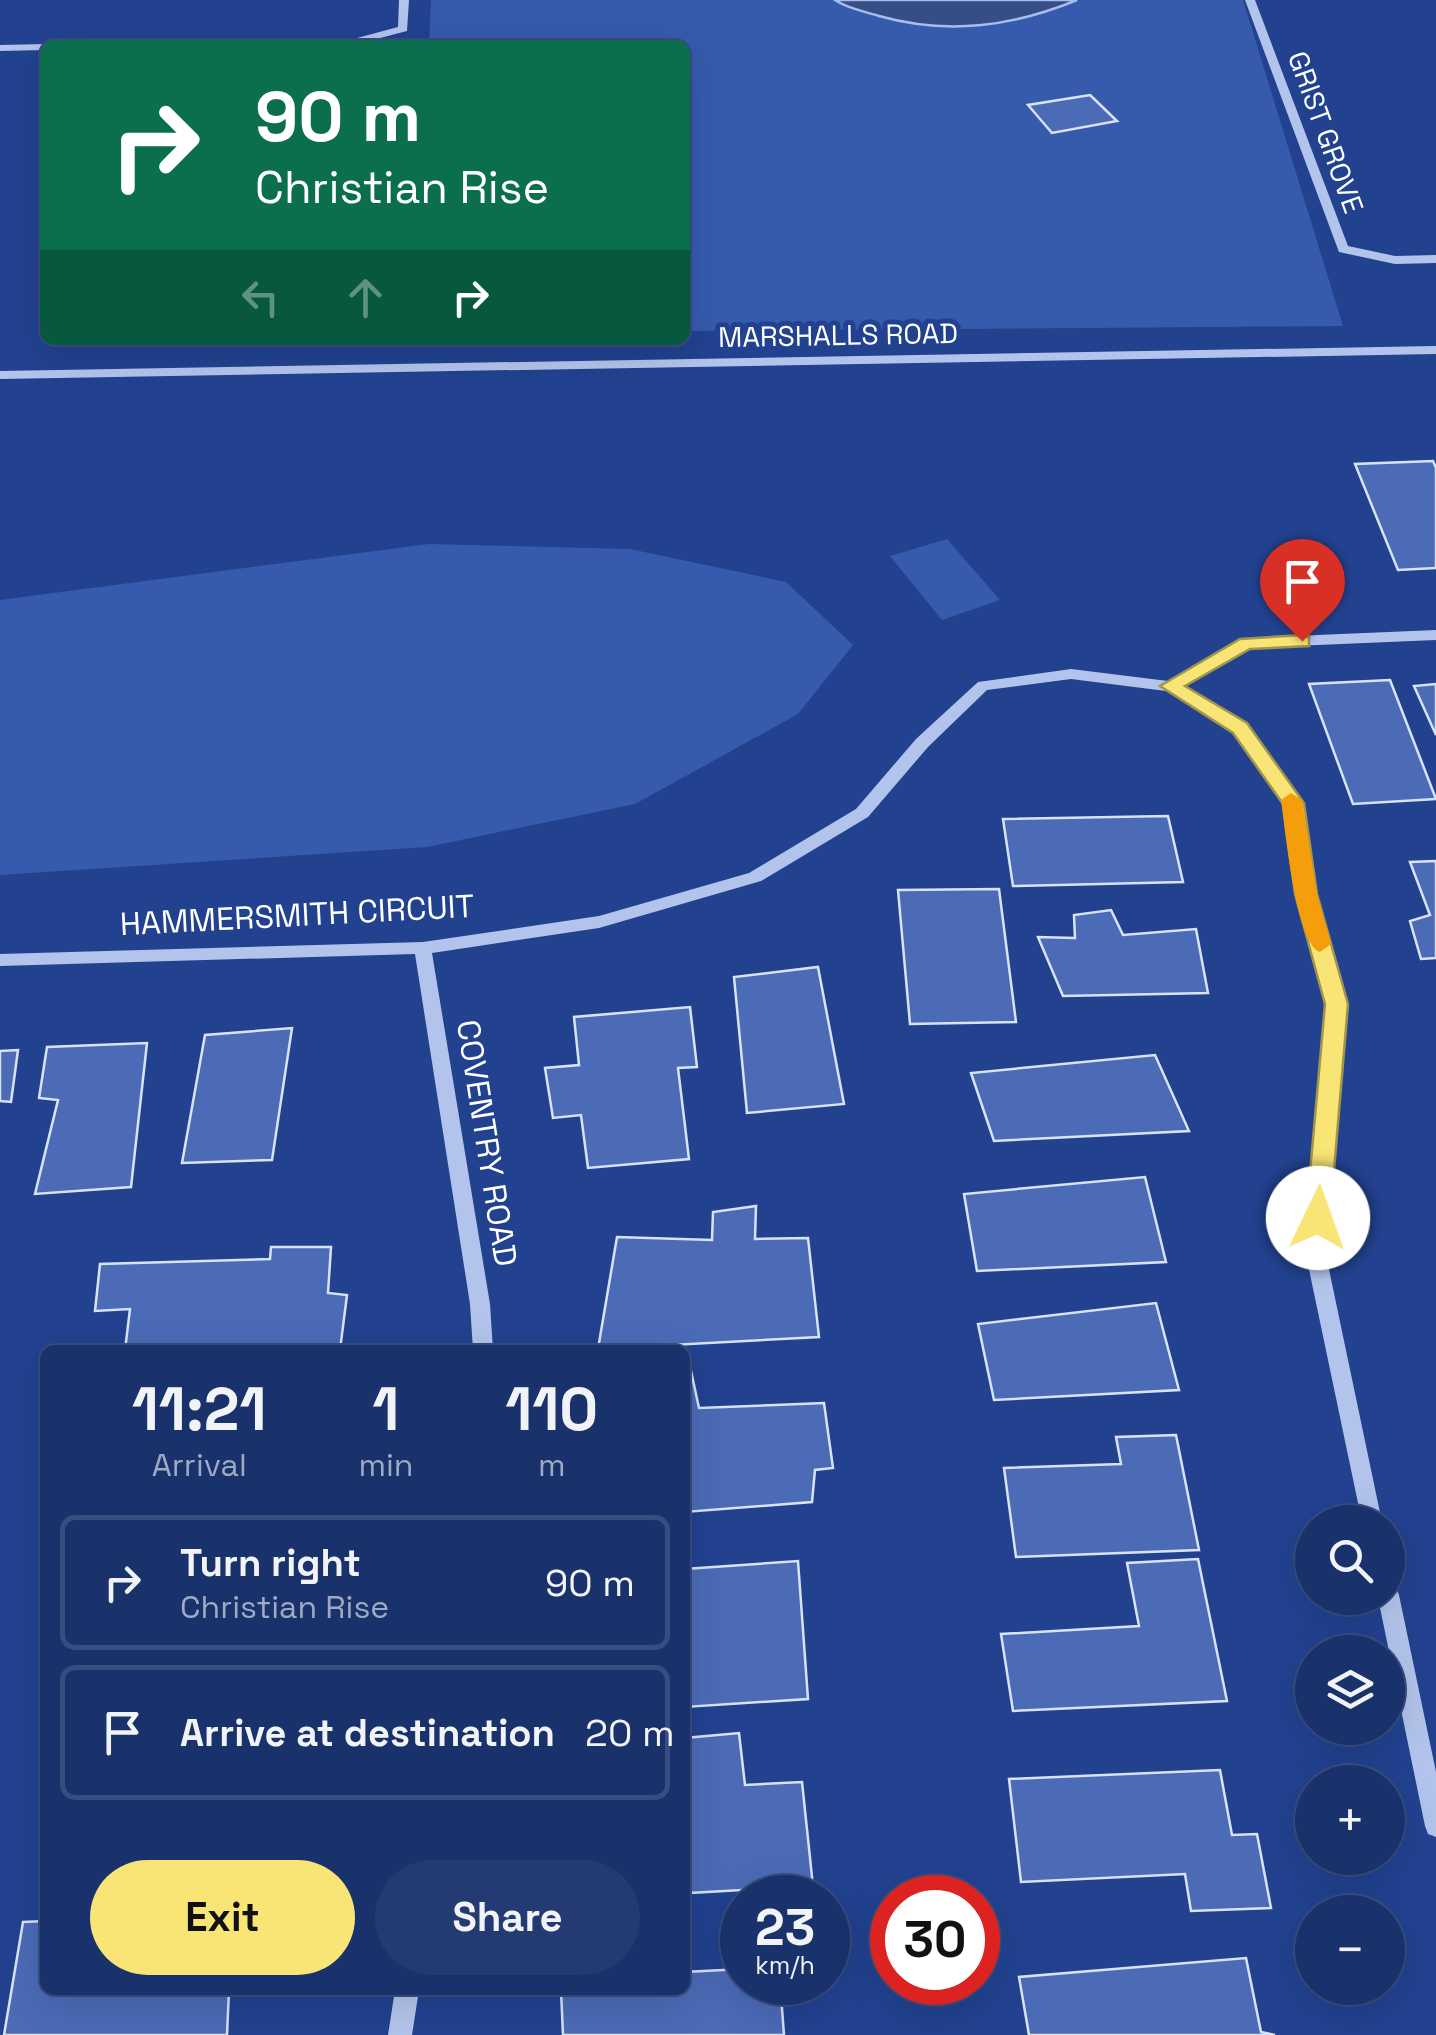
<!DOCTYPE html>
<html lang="en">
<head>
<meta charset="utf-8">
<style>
  :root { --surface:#1a326c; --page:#233a72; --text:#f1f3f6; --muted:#9faac2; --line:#384d7f; --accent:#f8e576 }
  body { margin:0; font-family:"Space Grotesk",sans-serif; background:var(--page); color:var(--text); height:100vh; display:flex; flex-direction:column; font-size:38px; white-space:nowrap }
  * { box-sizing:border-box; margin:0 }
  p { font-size:32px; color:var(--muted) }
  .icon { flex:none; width:55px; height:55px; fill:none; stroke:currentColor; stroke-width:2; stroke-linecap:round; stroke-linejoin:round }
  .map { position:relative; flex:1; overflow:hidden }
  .side { position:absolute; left:40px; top:1345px; width:650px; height:650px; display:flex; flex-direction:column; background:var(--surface); border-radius:15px; box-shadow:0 10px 40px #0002,0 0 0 2px var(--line) }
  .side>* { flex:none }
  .top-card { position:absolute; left:40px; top:40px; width:650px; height:305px; border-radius:15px; box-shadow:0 10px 40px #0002,0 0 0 2px var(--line); background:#0b6e4f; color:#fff; overflow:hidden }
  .controls { position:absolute; left:1295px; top:1505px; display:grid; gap:20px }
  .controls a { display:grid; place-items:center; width:110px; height:110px; border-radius:50%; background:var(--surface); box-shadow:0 10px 40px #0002,0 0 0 2px var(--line); font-size:50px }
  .speed { position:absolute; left:720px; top:1875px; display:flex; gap:20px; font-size:50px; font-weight:700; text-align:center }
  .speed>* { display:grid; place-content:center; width:130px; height:130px; border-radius:50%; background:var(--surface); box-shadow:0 10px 40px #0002,0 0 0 2px var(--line); line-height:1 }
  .speed small { font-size:25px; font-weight:400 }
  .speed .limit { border:15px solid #d22; background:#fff; color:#111 }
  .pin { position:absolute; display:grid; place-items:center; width:85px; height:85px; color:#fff; margin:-102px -42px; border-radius:50% 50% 50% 0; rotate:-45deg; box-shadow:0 0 10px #0007 }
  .pin .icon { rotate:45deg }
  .me { position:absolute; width:110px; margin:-55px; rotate:3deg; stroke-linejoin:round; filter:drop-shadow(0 0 8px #0008) }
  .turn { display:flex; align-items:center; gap:35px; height:210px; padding:0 50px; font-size:45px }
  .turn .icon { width:130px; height:130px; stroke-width:2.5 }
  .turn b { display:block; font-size:70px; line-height:85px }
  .lanes { display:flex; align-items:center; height:95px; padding:0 50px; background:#0003; justify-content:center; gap:50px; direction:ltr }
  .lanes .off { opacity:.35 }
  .eta { display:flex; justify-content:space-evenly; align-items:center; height:170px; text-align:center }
  .eta b { font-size:60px; font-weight:700; line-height:70px }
  .primary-button { display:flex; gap:20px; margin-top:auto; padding:20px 50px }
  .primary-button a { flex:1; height:115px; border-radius:60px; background:var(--accent); color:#111; font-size:40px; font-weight:700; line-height:115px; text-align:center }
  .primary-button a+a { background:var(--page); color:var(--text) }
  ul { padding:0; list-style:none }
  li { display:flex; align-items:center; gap:30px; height:135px; margin:0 20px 15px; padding:0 30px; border:5px solid var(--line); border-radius:15px }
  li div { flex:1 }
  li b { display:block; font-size:38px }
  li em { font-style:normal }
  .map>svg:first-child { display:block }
  .green { fill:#365bad }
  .water { fill:#364d87; stroke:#a7bded; stroke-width:2.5 }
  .building { fill:#4b6bb7; stroke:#d8e2f9; stroke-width:2.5 }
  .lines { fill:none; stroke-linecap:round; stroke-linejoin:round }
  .minor { fill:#b3c4ec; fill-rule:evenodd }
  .route { fill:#f8e576; stroke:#a1954d; stroke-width:2.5 }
  .slow { fill:#f59e0b }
  .labels { text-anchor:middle; stroke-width:10; stroke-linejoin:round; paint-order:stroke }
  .far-street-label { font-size:28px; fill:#fff; stroke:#224290 }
  .street-label { font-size:32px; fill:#fff; stroke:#224290 }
</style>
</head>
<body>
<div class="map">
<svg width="1436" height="2035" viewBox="0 0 1436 2035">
  <rect width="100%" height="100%" fill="#224290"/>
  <g class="green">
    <polygon points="431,0 1243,0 1343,326 685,331 685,45 429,45"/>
    <polygon points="947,539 1000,600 942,620 890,556"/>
    <polygon points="429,544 630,549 786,582 853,645 798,714 635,804 427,847 0,875 0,600"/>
  </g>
  <path class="water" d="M835 0H1077C1011 27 947 35 879 16 864 11 848 9 835 0Z"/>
  <g class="building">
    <polygon points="1090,95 1117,121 1052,133 1028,105"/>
    <polygon points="1433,461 1436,468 1436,568 1398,570 1355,464"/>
    <polygon points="1390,680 1436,799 1353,804 1309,684"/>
    <polygon points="1436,684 1436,735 1414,686"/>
    <polygon points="1168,816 1183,882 1013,886 1003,819"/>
    <polygon points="1436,861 1436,958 1421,959 1410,921 1430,915 1410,862"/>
    <polygon points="999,889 1016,1022 910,1024 898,890"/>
    <polygon points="1111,910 1123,935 1196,929 1208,993 1063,996 1038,937 1075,938 1074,915"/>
    <polygon points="818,967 844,1104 747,1113 734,977"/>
    <polygon points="690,1007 697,1067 678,1068 689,1159 588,1168 581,1115 553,1118 545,1068 579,1065 574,1017"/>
    <polygon points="292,1028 272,1160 182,1163 205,1035"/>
    <polygon points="147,1043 131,1187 35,1194 58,1100 39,1098 47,1047"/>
    <polygon points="18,1050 11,1102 0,1101 0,1051"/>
    <polygon points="1155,1055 1189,1131 994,1141 971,1073"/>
    <polygon points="1145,1177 1166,1262 977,1271 964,1194"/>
    <polygon points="756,1206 755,1239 808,1238 819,1337 598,1349 617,1237 712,1240 713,1212"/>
    <polygon points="271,1247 331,1247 328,1293 347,1295 340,1350 125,1350 130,1309 95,1311 100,1264 270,1259"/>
    <polygon points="1156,1303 1179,1390 994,1400 978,1324"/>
    <polygon points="685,1371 691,1371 699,1408 824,1403 833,1468 815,1470 812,1502 685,1512"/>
    <polygon points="1176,1435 1199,1550 1016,1557 1004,1468 1121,1464 1116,1437"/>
    <polygon points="1198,1559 1227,1701 1013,1711 1001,1634 1139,1626 1127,1563"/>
    <polygon points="798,1561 808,1699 685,1707 685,1569"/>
    <polygon points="739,1733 745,1785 802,1782 813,1886 690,1893 690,1910 685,1910 685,1738"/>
    <polygon points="1220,1770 1232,1835 1257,1834 1271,1908 1191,1911 1185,1874 1021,1882 1009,1779"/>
    <polygon points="45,1921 45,1990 229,1990 227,2035 4,2035 23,1922"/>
    <polygon points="1246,1958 1261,2032 1275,2035 1029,2035 1019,1977"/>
    <polygon points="742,1969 742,1982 780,1982 784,2035 563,2035 561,1990 685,1990 685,1972"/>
  </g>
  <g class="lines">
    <g class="minor">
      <polygon points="399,0 409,0 407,31 357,44 150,45 156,42 357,38 398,27"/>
      <polygon points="1245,0 1255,0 1348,246 1395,256 1436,255 1436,263 1395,264 1339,252"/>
      <polygon points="0,45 45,44 49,45 45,45 45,50 0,51"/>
      <polygon points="1436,346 1436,354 0,379 0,371"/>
      <polygon points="1436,630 1436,640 1249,648 1182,686 1246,724 1301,803 1314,894 1345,1004 1334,1111 1326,1255 1382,1522 1362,1522 1306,1255 1316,1111 1327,1004 1298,894 1285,804 1234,732 1166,691 1071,679 987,690 928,747 868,817 761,881 599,928 432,953 490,1304 493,1350 473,1350 470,1304 415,954 0,966 0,954 423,942 599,916 749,873 856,809 916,739 978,682 1071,669 1168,681 1246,638"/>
      <polygon points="1388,1585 1396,1588 1399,1595 1436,1772 1436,1837 1428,1834 1425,1826 1378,1598 1388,1598"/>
      <polygon points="395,1990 419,1990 412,2035 388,2035"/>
    </g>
  </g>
  <polygon class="route" points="1302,635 1309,637 1309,646 1250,649 1185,686 1247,723 1304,803 1317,894 1348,1004 1330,1218 1327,1226 1310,1226 1306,1218 1325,1004 1295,894 1283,804 1233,733 1160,686 1240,639"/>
  <path class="slow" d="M1291 793 1302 800 1317 894 1331 944 1320 952C1296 945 1285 827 1281 800Z"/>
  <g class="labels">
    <g class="far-street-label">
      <text transform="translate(1326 132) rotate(70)" y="10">GRIST GROVE</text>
      <text transform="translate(838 335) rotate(-1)" y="10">MARSHALLS ROAD</text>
    </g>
    <g class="street-label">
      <text transform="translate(297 915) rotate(-3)" y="11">HAMMERSMITH CIRCUIT</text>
      <text transform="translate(487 1143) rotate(81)" y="11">COVENTRY ROAD</text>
    </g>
  </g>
</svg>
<div class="controls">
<a><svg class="icon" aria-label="search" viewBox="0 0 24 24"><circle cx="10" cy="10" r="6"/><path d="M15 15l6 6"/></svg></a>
<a><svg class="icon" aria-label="layers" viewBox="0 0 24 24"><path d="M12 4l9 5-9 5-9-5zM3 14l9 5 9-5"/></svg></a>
<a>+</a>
<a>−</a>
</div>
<div class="speed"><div>23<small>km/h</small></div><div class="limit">30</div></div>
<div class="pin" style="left:1302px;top:641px;background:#d93025"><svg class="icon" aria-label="arrive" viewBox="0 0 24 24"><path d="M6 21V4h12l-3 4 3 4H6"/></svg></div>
<svg class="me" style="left:1318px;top:1218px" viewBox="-20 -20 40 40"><circle r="19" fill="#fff"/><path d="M0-13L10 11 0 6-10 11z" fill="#f8e576"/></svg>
<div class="top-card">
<div class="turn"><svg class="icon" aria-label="right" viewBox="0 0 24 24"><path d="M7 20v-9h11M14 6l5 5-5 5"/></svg><div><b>90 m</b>Christian Rise</div></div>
<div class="lanes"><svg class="icon off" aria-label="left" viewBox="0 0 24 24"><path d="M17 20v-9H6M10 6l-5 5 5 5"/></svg><svg class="icon off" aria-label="ahead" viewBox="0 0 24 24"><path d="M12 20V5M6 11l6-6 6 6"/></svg><svg class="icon" aria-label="right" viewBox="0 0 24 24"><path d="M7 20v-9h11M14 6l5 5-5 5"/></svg></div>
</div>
<section class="side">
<div class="eta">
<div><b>11:21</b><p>Arrival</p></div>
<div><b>1</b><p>min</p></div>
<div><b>110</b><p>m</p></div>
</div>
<ul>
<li><svg class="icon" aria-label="right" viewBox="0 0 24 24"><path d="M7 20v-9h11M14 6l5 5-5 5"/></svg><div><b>Turn right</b><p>Christian Rise</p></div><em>90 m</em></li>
<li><svg class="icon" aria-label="arrive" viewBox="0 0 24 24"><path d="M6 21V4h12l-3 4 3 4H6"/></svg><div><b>Arrive at destination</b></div><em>20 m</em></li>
</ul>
<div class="primary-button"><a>Exit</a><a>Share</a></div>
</section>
</div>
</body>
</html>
